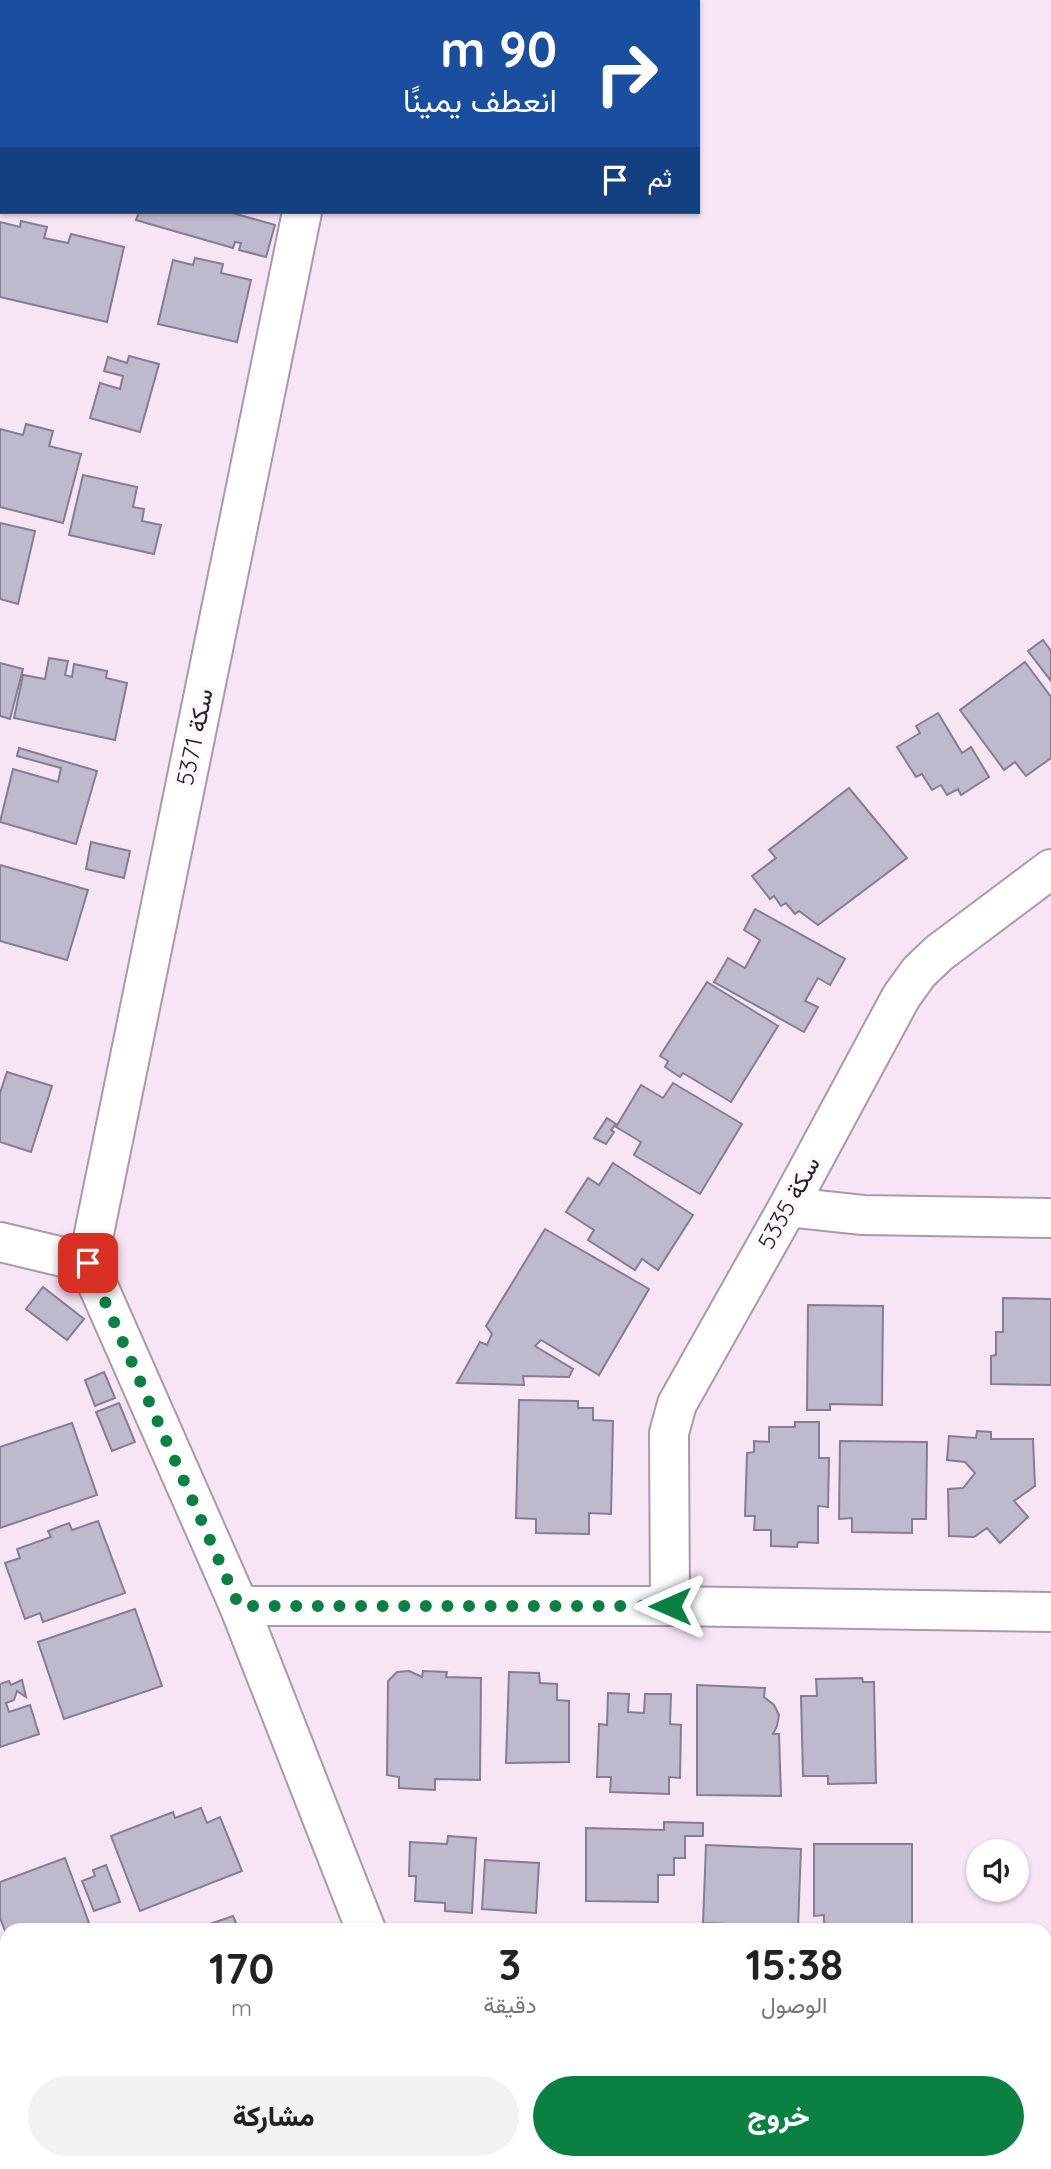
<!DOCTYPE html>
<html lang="ar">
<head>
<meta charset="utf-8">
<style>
  :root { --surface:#fff; --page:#f2f2f2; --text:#222; --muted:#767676; --accent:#0b8043 }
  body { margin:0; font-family:Quicksand,Vazirmatn,sans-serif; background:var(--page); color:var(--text); direction:rtl; height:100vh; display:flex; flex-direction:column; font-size:26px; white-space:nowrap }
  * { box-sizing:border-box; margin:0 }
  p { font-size:23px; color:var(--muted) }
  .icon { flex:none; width:38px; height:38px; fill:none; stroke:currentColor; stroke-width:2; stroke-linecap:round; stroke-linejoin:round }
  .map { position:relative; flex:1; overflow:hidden; direction:ltr }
  .sheet { position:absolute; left:0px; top:1923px; width:1052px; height:247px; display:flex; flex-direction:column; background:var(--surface); border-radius:21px 21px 0 0; box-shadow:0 2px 5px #0004; direction:rtl }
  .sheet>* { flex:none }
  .guide { position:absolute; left:0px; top:0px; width:700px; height:214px; box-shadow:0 2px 5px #0004; direction:rtl; background:#1a4fa0; color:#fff; overflow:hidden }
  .tools { position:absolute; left:966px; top:1839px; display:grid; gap:14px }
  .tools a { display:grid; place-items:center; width:63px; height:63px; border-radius:50%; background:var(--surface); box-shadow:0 2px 5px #0004; font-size:35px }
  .pin { position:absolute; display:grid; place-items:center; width:60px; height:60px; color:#fff; margin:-30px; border-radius:14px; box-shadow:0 4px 10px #0006 }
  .me { position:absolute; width:77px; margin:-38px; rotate:270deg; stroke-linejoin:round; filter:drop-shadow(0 0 5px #0008) }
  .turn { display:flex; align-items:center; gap:24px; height:147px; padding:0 28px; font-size:32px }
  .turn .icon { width:91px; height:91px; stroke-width:2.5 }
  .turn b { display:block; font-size:49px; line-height:60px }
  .then { display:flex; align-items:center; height:66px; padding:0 28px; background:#0003; gap:14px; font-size:26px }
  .eta { display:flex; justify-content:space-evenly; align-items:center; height:119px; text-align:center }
  .eta b { font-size:42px; font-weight:800; line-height:49px }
  .button { display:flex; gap:14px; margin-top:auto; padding:14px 28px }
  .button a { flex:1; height:80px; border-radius:42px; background:var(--accent); color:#fff; font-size:28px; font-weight:800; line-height:80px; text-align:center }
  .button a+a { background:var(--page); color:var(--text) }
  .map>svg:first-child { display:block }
  .building { fill:#bfb9ce; stroke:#837e91; stroke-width:2 }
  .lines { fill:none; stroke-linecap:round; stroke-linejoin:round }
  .street-casing { stroke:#a999a9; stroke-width:42 }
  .secondary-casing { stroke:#a999a9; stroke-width:42 }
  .street { stroke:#fff; stroke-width:38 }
  .secondary { stroke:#fff; stroke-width:38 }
  .route { stroke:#0b8043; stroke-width:12; stroke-dasharray:0 21.6 }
  .labels { text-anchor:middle; stroke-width:7; stroke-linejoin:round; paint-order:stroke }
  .street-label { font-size:24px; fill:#272127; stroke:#fef7fd }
</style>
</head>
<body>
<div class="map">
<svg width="1051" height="2169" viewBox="0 0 1051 2169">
  <rect width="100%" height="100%" fill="#f7e5f6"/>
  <g class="building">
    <polygon points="139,212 229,212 275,225 266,257 239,250 241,243 235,242 233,248 136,220"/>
    <polygon points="21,221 47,227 44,238 68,243 71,234 124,247 107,322 0,297 0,222 20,227"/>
    <polygon points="195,258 223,264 221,273 251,280 237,342 158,324 173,260 193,265"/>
    <polygon points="129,356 159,364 140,432 90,418 100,383 120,389 123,376 104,371 108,357 127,363"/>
    <polygon points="26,424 53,431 49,446 81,454 63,523 0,507 0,429 23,435"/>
    <polygon points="83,475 137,487 133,507 144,509 142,521 161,525 154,554 69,535"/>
    <polygon points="0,523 35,531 18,604 0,599"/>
    <polygon points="1043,640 1051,651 1051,681 1028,651"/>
    <polygon points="49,658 68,661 65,675 72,677 74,664 107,671 106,678 127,683 115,740 14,718 23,675 45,679"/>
    <polygon points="1025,662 1051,697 1051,758 1026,776 1015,762 1004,770 960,710"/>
    <polygon points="0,663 23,669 10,719 0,716"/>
    <polygon points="938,713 962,753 971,747 989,777 961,795 958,789 947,795 941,785 932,790 922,774 916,777 897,747 920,733 916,726"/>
    <polygon points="19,748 97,771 76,844 0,822 13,769 58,782 61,768 17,756"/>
    <polygon points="849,788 907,858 818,925 799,911 795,914 786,903 781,906 774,896 770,899 752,876 776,858 769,850"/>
    <polygon points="91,842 130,851 124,878 86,869"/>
    <polygon points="0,865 88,890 67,960 0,941"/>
    <polygon points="755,909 845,959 830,985 818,978 805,1001 818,1007 804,1032 714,982 728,958 745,968 760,940 744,930"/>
    <polygon points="707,982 778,1026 731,1102 683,1073 680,1077 665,1067 668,1061 660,1056"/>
    <polygon points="7,1072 52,1086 31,1152 0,1142 0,1093"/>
    <polygon points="673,1083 742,1124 700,1194 634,1155 641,1142 616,1127 641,1085 663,1098"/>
    <polygon points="607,1118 616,1124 611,1130 614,1132 606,1144 594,1138"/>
    <polygon points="613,1163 693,1215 658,1270 642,1259 635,1270 588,1240 594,1230 566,1212 588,1178 599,1185"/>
    <polygon points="545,1229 649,1289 599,1375 541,1340 535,1346 573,1369 569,1377 523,1376 524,1385 457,1383 480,1342 487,1345 492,1334 486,1326"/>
    <polygon points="43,1287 84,1319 67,1340 26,1309"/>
    <polygon points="1003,1298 1051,1299 1051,1385 991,1384 991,1356 996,1355 996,1332 1003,1332"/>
    <polygon points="808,1305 883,1306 882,1405 830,1404 830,1410 807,1410"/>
    <polygon points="104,1372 115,1398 95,1406 85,1380"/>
    <polygon points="519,1400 578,1401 578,1408 593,1408 593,1420 613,1421 611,1514 589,1513 589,1534 536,1533 536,1519 516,1518"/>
    <polygon points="119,1403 135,1442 112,1451 96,1412"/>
    <polygon points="795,1422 819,1422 819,1458 829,1458 828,1507 818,1506 818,1543 798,1542 797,1547 771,1546 771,1530 754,1530 755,1516 745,1516 747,1453 754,1452 754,1441 769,1442 769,1427 795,1427"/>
    <polygon points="72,1423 97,1495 0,1528 0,1447"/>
    <polygon points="977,1431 991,1432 991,1439 1033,1439 1035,1486 1014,1501 1028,1517 1000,1543 987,1528 974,1537 949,1536 948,1489 963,1488 975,1473 965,1462 947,1460 949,1436 976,1438"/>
    <polygon points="840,1441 927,1442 926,1519 912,1519 912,1533 852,1532 852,1518 839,1519"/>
    <polygon points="98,1521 125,1593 43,1622 40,1613 25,1619 5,1563 20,1558 17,1549 51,1537 48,1531 69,1523 72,1530"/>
    <polygon points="135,1609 162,1686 64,1719 38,1642"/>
    <polygon points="409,1671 422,1677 423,1671 447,1672 446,1677 481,1678 480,1780 435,1779 435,1790 399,1788 399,1777 387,1775 388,1681 397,1672"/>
    <polygon points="509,1672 539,1673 540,1683 557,1684 557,1700 569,1701 569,1762 506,1763"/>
    <polygon points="862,1678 863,1682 874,1682 876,1783 828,1784 828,1776 803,1776 801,1696 817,1696 816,1679"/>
    <polygon points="22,1680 26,1697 17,1691 14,1700 6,1703 9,1712 30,1705 39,1734 0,1747 0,1684 9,1681 11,1685"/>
    <polygon points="697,1685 765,1688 764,1697 774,1705 779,1715 777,1726 773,1734 779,1734 781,1796 697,1795"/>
    <polygon points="608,1693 629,1694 628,1712 644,1713 645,1694 671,1694 670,1724 681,1725 680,1778 669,1777 669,1794 610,1792 611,1777 597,1777 599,1724 607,1725"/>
    <polygon points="201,1808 207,1823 220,1817 242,1871 140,1911 111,1836 173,1812 175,1818"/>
    <polygon points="664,1822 703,1823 703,1836 685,1836 685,1858 674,1858 674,1875 658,1875 658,1902 586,1901 586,1828 664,1830"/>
    <polygon points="448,1836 476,1838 472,1913 445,1911 445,1903 415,1901 416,1876 409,1876 410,1842 447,1844"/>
    <polygon points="814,1844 912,1844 912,1930 824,1929 824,1915 814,1916"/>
    <polygon points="706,1845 801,1849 798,1927 703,1923"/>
    <polygon points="65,1858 89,1923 69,1930 7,1930 7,1936 0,1918 0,1882"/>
    <polygon points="485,1860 539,1863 536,1913 482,1909"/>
    <polygon points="106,1865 120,1902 94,1911 82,1881 95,1876 93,1870"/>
    <polygon points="233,1916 239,1930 206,1930 204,1926"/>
    <polygon points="153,2163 188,2163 190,2169 137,2169"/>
    <polygon points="244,2163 353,2163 338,2169 246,2169"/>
  </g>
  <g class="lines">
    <g class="street-casing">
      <g id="street">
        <polyline points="788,1207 863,1215 1051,1218"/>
        <polyline points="670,1606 1051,1612"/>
        <polyline points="1045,2017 1051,2034"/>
      </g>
    </g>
    <g class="secondary-casing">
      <g id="secondary">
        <polyline points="0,7 2,8"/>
        <polyline points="0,1242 88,1263"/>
        <polyline points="88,1263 302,212"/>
        <polyline points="88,1263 239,1606 366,1930"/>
        <polyline points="239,1606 670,1606 669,1433 677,1404 788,1207 901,997 919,972 939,953 1051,869"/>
        <polyline points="452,2163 454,2169"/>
      </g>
    </g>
    <use href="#street" class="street"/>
    <use href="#secondary" class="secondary"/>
  </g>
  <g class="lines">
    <polyline class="route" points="88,1263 239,1606 670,1606"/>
  </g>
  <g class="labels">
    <g class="street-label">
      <text transform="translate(195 737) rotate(-78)" y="8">سكة 5371</text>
      <text transform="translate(789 1203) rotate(-61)" y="8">سكة 5335</text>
    </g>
  </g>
</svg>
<div class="tools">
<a><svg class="icon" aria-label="sound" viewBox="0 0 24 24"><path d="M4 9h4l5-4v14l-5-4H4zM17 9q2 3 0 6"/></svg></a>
</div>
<div class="pin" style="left:88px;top:1263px;background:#d93025"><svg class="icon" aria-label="arrive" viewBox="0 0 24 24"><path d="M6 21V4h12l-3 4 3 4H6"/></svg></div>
<svg class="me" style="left:670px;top:1606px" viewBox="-20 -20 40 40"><path d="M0-17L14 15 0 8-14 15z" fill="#0b8043" stroke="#fff" stroke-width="4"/></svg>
<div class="guide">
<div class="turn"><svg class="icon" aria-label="right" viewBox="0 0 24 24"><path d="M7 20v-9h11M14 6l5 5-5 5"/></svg><div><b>90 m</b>انعطف يمينًا</div></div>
<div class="then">ثم<svg class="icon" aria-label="arrive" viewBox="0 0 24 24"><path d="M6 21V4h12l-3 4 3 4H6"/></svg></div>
</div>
<section class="sheet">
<div class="eta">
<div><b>15:38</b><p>الوصول</p></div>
<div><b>3</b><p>دقيقة</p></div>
<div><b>170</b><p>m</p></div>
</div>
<div class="button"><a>خروج</a><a>مشاركة</a></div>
</section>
</div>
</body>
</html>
